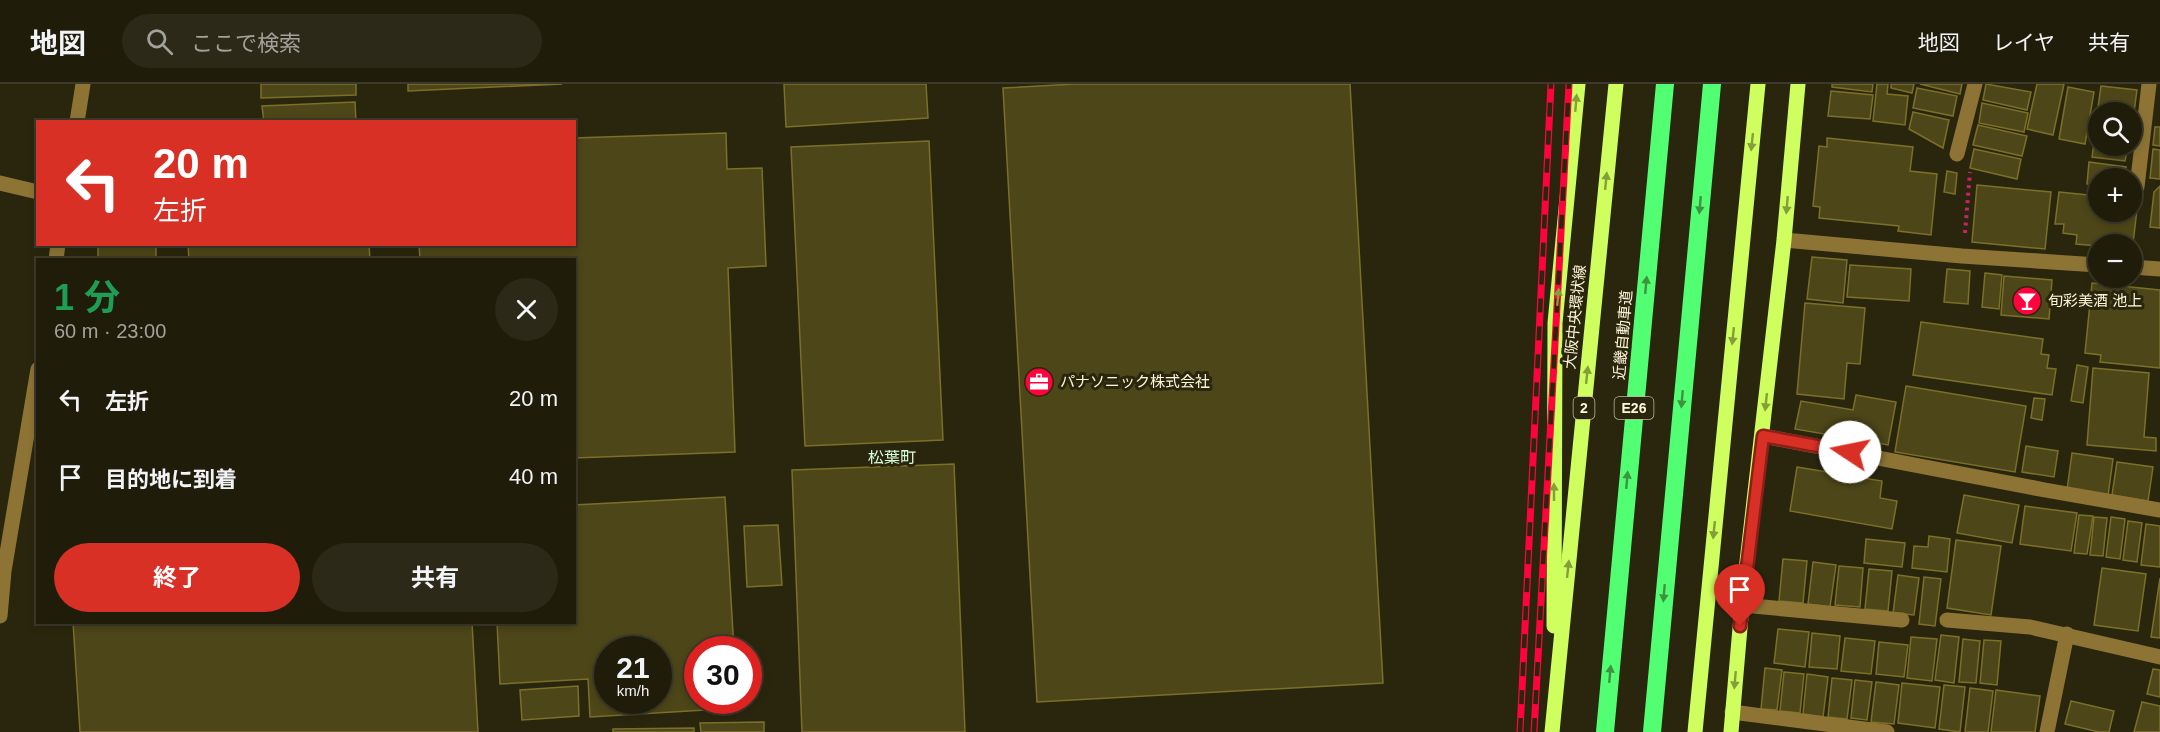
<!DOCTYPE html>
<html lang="ja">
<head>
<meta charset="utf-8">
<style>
  :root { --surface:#201c0a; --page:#2d2918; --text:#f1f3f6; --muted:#a2a19c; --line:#3d3a2b; --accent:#d93025 }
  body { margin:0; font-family:Arial,"Noto Sans JP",sans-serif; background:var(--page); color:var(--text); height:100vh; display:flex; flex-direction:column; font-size:22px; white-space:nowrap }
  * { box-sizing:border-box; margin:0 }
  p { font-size:20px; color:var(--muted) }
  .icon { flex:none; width:33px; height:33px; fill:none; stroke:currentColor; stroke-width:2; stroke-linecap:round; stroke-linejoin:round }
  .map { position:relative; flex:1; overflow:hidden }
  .sheet { position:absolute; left:36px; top:174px; width:540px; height:366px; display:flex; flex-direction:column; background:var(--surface); border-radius:0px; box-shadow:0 3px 9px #0003,0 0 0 2px var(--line) }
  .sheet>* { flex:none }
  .guide { position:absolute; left:36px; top:36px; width:540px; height:126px; border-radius:0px; box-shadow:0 3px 9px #0003,0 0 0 2px var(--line); background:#d93025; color:#fff; overflow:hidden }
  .controls { position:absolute; left:2088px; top:18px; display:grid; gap:12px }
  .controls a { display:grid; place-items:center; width:54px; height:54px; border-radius:50%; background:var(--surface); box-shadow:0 3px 9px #0003,0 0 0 2px var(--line); font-size:30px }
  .speed { position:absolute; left:594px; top:552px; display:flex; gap:12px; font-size:30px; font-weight:700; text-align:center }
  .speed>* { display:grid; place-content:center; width:78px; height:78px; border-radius:50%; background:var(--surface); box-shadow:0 3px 9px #0003,0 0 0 2px var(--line); line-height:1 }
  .speed small { font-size:15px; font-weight:400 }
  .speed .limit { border:9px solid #d22; background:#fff; color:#111 }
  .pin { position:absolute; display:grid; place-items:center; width:51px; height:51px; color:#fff; margin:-62px -26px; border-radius:50% 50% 50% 0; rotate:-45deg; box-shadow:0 0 6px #0007 }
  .pin .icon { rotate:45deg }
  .me { position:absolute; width:66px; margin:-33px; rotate:281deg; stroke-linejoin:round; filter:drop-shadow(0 0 4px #0008) }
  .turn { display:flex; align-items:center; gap:21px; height:126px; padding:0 18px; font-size:27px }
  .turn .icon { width:78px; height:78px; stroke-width:2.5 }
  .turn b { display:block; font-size:42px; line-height:51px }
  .round { display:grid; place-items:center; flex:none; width:63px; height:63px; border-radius:32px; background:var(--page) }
  .overview { display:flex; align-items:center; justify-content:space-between; height:102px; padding:0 18px }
  h1 { font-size:36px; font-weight:700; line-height:45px; color:#1e9e55 }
  .cta { display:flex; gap:12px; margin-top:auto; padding:12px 18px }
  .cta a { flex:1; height:69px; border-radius:36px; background:var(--accent); color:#fff; font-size:24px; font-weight:700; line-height:69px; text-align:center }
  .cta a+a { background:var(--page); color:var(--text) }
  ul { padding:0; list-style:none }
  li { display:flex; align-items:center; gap:18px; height:78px; padding:0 18px }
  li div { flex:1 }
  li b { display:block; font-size:22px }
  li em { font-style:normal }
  header { display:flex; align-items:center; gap:36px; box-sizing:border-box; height:84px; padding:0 30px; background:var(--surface); border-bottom:2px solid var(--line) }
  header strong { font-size:28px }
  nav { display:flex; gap:33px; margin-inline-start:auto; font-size:21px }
  .search { width:420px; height:54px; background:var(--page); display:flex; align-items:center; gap:15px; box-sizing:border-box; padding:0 21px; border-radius:33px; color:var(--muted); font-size:22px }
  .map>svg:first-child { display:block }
  .building { fill:#4d4618; stroke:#7b7028; stroke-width:1.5; fill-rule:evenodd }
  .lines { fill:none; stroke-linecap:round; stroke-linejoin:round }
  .path { stroke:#c62463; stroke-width:4; stroke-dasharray:3 4.5; stroke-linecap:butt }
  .minor { stroke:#8d7435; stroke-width:15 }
  .major { stroke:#cfff5e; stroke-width:15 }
  .highway { stroke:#52ff73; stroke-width:18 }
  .rail-casing { stroke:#ff033d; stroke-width:7 }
  .rail { stroke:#2a260e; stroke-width:4.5; stroke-dasharray:14; stroke-linecap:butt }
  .oneway { fill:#859d3a }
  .oneway2 { fill:#3e9240 }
  .route-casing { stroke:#8d1f18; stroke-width:15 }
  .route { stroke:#d93025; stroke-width:10 }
  .labels { text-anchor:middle; stroke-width:6; stroke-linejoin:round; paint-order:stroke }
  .shield { fill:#2a260e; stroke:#bfb89b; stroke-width:1.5 }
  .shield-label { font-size:14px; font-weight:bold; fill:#fff6d7 }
  .poi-label { font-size:15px; fill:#fff6d7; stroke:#2a260e; text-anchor:start }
  .street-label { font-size:15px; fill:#fff6d7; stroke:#2a260e }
  .neighbourhood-label { font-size:16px; fill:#d9ffda; stroke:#2a260e }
</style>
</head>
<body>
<header>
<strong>地図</strong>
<div class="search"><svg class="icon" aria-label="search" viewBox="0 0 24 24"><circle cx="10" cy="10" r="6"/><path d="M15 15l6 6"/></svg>ここで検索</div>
<nav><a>地図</a><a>レイヤ</a><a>共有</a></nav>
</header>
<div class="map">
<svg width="2160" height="648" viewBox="0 0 2160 648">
  <rect width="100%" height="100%" fill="#2a260e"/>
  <g class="building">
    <polygon points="261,0 356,0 356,11 261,14"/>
    <polygon points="408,0 562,0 408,7"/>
    <polygon points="784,0 926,0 928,34 786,43"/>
    <polygon points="1075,0 1350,0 1383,599 1037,618 1003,4"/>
    <polygon points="1832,0 1873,0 1872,8 1832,3"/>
    <polygon points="1877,0 1888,0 1887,10 1908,12 1905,41 1873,37"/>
    <polygon points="1891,0 1914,0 1912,9 1891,4"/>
    <polygon points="1920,0 1962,0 1960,10"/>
    <polygon points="1986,0 2031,8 2027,26 1983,16"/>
    <polygon points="2037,0 2064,0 2053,51 2027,45"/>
    <polygon points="2101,2 2137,6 2134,28 2098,23"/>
    <polygon points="2068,3 2094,8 2085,60 2059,55"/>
    <polygon points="1917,4 1957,12 1953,32 1913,24"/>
    <polygon points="1831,7 1873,11 1870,35 1828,32"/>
    <polygon points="355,18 356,38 264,38 262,22"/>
    <polygon points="1982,19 2028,29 2024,48 1979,39"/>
    <polygon points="1913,28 1949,36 1943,64 1909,45"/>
    <polygon points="1978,41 2027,52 2022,72 1973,61"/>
    <polygon points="2155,43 2160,43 2160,62 2153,61"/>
    <polygon points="726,49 727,85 762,84 766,182 728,184 735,368 574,374 574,176 420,176 419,160 574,160 574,54"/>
    <polygon points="2095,52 2098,52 2098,62 2128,62 2125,77 2092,73"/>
    <polygon points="1827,54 1913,63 1910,87 1937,90 1931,151 1898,147 1899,142 1819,134 1820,123 1813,122 1819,62 1827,63"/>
    <polygon points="929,57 943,356 805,362 791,63"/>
    <polygon points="1974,65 2021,75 2017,95 1970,84"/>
    <polygon points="2153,65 2160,66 2160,95 2150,94"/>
    <polygon points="2089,78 2126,83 2125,94 2098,94 2098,102 2087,100"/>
    <polygon points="1947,87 1957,89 1955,110 1944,108"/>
    <polygon points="1977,101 2051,108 2045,165 1972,158"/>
    <polygon points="2160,102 2160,144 2150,143 2154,108"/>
    <polygon points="2059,108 2098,112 2098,128 2132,128 2132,116 2138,117 2132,168 2132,160 2098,160 2098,162 2076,160 2077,151 2063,149 2064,140 2055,140"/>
    <rect x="98" y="160" width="58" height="16"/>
    <polygon points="188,160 369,160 370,176 189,176"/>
    <polygon points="1812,173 1847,176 1843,219 1807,215"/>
    <polygon points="1850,181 1911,185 1909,217 1847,213"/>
    <polygon points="1947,185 1970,187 1968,220 1944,218"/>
    <polygon points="1985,189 2002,191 1999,225 1982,223"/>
    <polygon points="2004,192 2052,196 2049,235 2001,231"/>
    <polygon points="2092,199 2160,206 2160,284 2100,278 2101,271 2085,269"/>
    <polygon points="1805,219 1865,224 1860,280 1847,279 1844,315 1797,310"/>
    <polygon points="1921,238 2043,255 2041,270 2049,271 2047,284 2056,285 2052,311 1913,291"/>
    <polygon points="2077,281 2088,283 2083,319 2071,317"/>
    <polygon points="2093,284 2149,289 2144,353 2156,354 2156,367 2087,361"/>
    <polygon points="1906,302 2026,322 2015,388 1895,368"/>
    <polygon points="1856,311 1896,318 1888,361 1795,345 1801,317 1853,326"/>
    <polygon points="2034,314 2045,315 2042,336 2031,334"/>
    <polygon points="2026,362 2058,367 2054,393 2022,388"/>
    <polygon points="2072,369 2113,375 2108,412 2067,406"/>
    <polygon points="2117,378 2153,383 2148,417 2112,411"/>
    <polygon points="954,380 965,648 802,648 792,386"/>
    <polygon points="1797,383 1882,397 1880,414 1897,417 1892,445 1790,427"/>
    <polygon points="1964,411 2019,421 2012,459 1957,449"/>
    <path d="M725 413 734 566H698V616H737L738 624 590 633 588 595 500 600 497 538H574V421ZM608 566H658V616H608Z"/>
    <polygon points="2025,422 2077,429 2071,467 2020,460"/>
    <polygon points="2079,431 2093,432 2087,470 2074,469"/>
    <polygon points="2094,433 2107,434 2103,472 2090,471"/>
    <polygon points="2111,433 2125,435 2120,475 2106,473"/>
    <polygon points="2128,437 2142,439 2137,478 2123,476"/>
    <polygon points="2146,440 2160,442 2160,483 2141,481"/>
    <polygon points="778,441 782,501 747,503 744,442"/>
    <polygon points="1929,452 1950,455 1947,488 1912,484 1914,462 1928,463"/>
    <polygon points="1866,455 1905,459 1902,483 1864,479"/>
    <polygon points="1956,456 2001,462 1991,531 1947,524"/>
    <polygon points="1783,475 1807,477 1803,519 1779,517"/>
    <polygon points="1813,478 1836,481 1830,523 1808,520"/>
    <polygon points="1839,482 1863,484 1860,523 1835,521"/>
    <polygon points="2102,484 2146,490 2138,547 2094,541"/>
    <polygon points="1869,485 1892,487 1888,527 1865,525"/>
    <polygon points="1898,491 1919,494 1914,531 1893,529"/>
    <polygon points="1924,493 1941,495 1935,542 1919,540"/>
    <polygon points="2160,494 2160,554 2151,553"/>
    <polygon points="73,538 472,538 478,648 80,648"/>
    <polygon points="1778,545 1809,548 1805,583 1774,579"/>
    <polygon points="1812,549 1840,552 1837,585 1809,583"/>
    <polygon points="1941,551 1959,553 1954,599 1935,596"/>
    <polygon points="1911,553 1937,555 1932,597 1907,594"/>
    <polygon points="1845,554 1875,557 1871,590 1841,587"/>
    <polygon points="1963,555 1980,557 1976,599 1959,598"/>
    <polygon points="1984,556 2001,557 1997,601 1980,599"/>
    <polygon points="1879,558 1908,561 1904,593 1876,590"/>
    <polygon points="1765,584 1782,586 1777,626 1761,625"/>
    <polygon points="2153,585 2160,586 2160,613 2147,610"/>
    <polygon points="1784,588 1804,590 1800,629 1780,627"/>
    <polygon points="1807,590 1828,593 1823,633 1803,630"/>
    <polygon points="1832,594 1852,596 1847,635 1828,633"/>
    <polygon points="1855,596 1872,598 1867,636 1851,634"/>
    <polygon points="1876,598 1899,601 1894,640 1871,638"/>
    <polygon points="1902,599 1940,603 1935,644 1898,639"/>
    <polygon points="1944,601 1965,603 1960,648 1939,645"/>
    <polygon points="578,602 579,632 522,636 520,606"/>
    <polygon points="1970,604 1993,607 1988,648 1965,648"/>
    <polygon points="1996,606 2040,612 2035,648 1991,648"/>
    <polygon points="2071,617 2114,627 2109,648 2099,648 2065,640"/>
    <polygon points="2142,618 2160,622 2160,648 2134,648"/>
    <polygon points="764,638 764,648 701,648 700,639"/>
    <polygon points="694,644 694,648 613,648 613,645"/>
  </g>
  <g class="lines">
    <polyline class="path" points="1965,149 1970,88"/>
    <g class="minor">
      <polyline points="77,38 83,0"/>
      <polyline points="1957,70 1975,0"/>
      <polyline points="0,99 38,108"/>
      <polyline points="2137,103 2149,0"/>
      <polyline points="1784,156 1962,172 2098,181"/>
      <polyline points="56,176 58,160"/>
      <polyline points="2132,183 2160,185"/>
      <polyline points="1763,352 2045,406 2160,426"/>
      <polyline points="1742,521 1902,536"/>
      <polyline points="0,532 4,487 38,285"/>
      <polyline points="1947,536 2030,543 2160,573"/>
      <polyline points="1732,628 1887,648"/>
      <polyline points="2047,648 2067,550"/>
    </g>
    <g class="major">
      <polyline points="1554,542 1555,239 1578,0"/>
      <polyline points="1552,648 1616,0"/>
      <polyline points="1695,648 1758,0"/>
      <polyline points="1731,648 1742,521 1784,156 1798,0"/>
    </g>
    <g class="highway">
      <polyline points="1605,648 1665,0"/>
      <polyline points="1652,648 1712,0"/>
    </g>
    <g class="rail-casing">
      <g id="rail">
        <polyline points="1520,648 1551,0"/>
        <polyline points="1534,648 1569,0"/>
      </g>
    </g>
    <use href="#rail" class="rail"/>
  </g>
  <defs><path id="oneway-solid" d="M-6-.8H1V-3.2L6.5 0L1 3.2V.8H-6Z" transform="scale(1.5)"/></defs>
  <g class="oneway">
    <use href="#oneway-solid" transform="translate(1576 19) rotate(-85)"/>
    <use href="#oneway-solid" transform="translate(1752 58) rotate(96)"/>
    <use href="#oneway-solid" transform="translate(1606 97) rotate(-84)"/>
    <use href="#oneway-solid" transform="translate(1787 121) rotate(95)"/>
    <use href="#oneway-solid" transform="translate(1558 213) rotate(-85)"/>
    <use href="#oneway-solid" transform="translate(1733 252) rotate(96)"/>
    <use href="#oneway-solid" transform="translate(1587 291) rotate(-84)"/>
    <use href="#oneway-solid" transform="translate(1766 318) rotate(96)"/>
    <use href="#oneway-solid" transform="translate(1554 408) rotate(-90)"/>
    <use href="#oneway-solid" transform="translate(1714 446) rotate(96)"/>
    <use href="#oneway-solid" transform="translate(1568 485) rotate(-84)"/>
    <use href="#oneway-solid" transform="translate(1735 596) rotate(95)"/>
  </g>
  <g class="oneway2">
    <use href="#oneway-solid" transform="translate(1700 121) rotate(95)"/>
    <use href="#oneway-solid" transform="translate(1646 201) rotate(-85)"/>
    <use href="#oneway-solid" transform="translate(1682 315) rotate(95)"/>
    <use href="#oneway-solid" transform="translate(1627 396) rotate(-85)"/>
    <use href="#oneway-solid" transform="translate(1664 509) rotate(95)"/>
    <use href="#oneway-solid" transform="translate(1610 590) rotate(-85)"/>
  </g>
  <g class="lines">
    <g class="route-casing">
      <polyline id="route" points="1740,542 1763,352 1850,368"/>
    </g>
    <use href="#route" class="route"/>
  </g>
  <defs>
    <g id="bar-disc" transform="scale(1.5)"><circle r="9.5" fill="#ff033d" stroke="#2a260e"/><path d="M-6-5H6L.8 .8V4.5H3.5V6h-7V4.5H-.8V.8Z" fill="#fff"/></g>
    <g id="office-disc" transform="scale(1.5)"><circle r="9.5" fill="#ff033d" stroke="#2a260e"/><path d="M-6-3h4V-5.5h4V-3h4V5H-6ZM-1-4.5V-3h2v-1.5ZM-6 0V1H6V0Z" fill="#fff"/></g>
  </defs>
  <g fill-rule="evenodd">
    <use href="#bar-disc" x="2027" y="217"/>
    <use href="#office-disc" x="1039" y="298"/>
  </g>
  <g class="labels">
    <g class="shield">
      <rect x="1573.5" y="313" width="21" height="22" rx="4.5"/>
      <rect x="1614.5" y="313" width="39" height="22" rx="4.5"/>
    </g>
    <g class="shield-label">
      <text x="1584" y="329">2</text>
      <text x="1634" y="329">E26</text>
    </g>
    <g class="poi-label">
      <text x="2048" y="222">旬彩美酒 池上</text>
      <text x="1060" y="303">パナソニック株式会社</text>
    </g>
    <g class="street-label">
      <text transform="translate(1575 233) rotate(-84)" y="5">大阪中央環状線</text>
      <text transform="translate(1623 251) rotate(-85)" y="5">近畿自動車道</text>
    </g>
    <g class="neighbourhood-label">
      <text x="892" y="379">松葉町</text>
    </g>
  </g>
</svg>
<div class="controls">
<a><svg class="icon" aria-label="search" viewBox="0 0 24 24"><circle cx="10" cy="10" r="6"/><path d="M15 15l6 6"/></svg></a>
<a>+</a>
<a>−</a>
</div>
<div class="speed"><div>21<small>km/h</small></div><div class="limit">30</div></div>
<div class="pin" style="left:1740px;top:542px;background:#d93025"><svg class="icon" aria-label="arrive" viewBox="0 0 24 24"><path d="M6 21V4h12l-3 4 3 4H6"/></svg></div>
<svg class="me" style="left:1850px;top:368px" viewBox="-20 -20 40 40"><circle r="19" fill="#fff"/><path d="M0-13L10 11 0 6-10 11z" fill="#d93025"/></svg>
<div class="guide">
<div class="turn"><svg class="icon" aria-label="left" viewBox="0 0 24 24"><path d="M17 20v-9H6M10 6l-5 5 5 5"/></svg><div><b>20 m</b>左折</div></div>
</div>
<section class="sheet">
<div class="overview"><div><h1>1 分</h1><p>60 m · 23:00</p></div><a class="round"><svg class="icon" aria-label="close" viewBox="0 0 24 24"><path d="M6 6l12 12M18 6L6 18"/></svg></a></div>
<ul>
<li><svg class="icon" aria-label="left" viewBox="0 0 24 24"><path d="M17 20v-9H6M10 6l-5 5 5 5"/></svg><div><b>左折</b></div><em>20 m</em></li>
<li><svg class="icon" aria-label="arrive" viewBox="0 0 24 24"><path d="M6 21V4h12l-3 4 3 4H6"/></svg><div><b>目的地に到着</b></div><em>40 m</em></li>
</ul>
<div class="cta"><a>終了</a><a>共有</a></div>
</section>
</div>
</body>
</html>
